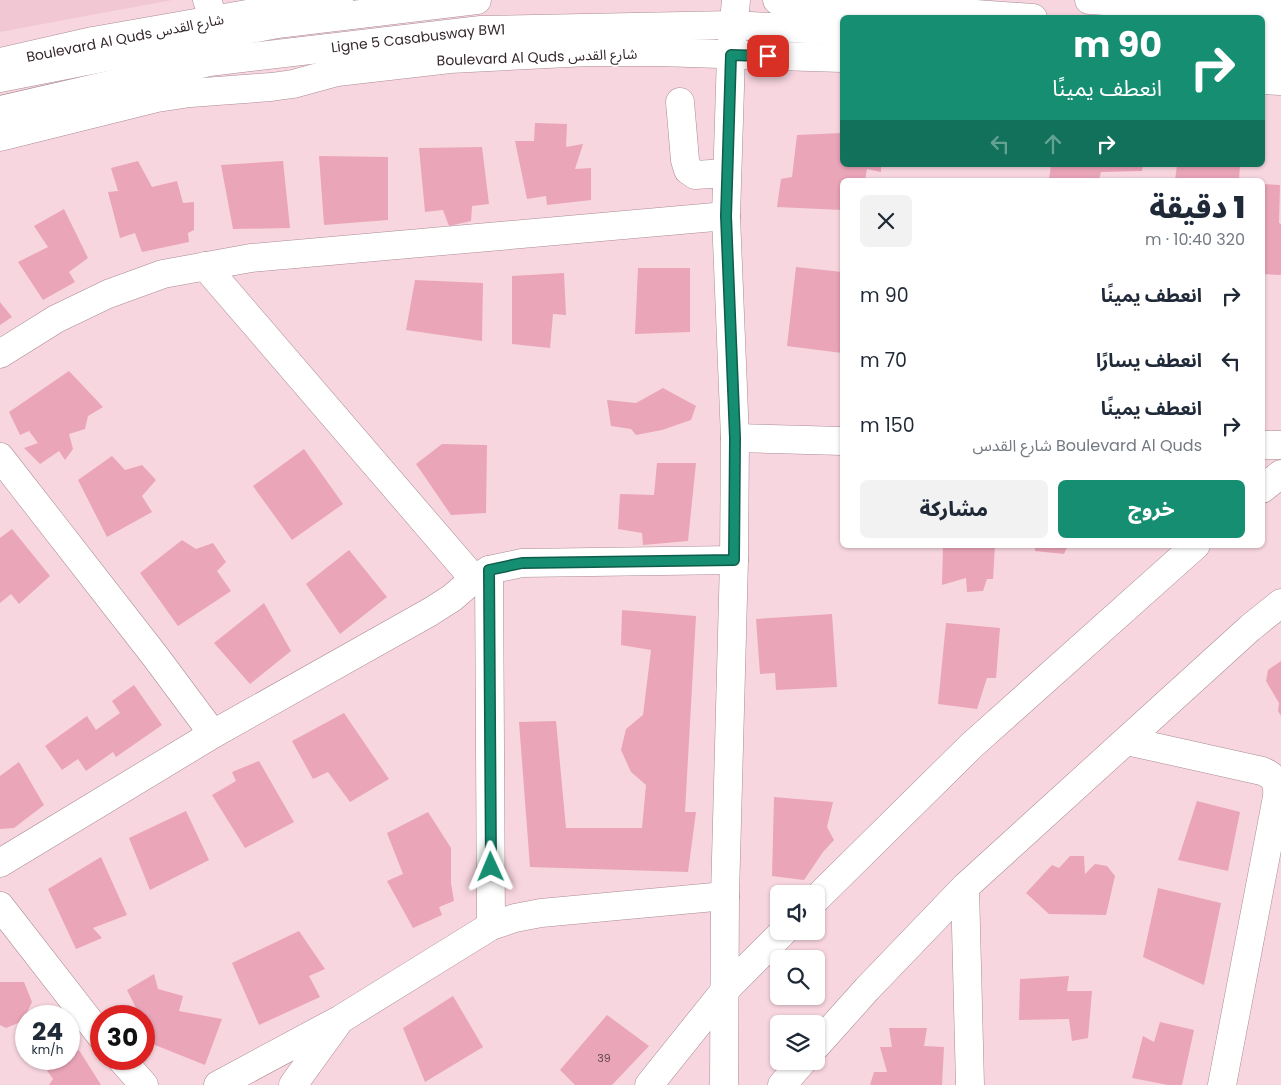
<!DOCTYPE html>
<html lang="ar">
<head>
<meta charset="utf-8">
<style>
  :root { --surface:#fff; --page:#f2f2f3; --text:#1f2937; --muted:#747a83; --accent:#168e72 }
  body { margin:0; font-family:Poppins,"Noto Sans Arabic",sans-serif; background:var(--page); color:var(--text); direction:rtl; height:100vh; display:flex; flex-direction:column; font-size:19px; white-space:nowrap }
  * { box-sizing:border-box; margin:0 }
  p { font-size:16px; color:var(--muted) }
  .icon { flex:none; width:28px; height:28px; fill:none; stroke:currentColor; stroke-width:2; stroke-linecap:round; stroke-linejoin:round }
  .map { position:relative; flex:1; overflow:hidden; direction:ltr }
  .drawer { position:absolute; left:840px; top:178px; width:425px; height:370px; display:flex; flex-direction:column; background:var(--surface); border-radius:8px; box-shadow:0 1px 4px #0004; direction:rtl }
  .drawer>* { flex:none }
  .top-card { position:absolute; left:840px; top:15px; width:425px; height:152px; border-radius:8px; box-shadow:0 1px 4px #0004; direction:rtl; background:#168e72; color:#fff; overflow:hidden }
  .fabs { position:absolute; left:770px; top:885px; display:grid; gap:10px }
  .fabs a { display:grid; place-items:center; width:55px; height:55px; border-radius:8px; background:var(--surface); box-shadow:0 1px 4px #0004; font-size:25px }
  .speed { position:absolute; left:15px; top:1005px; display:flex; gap:10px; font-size:25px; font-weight:700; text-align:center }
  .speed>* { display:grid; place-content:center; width:65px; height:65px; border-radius:50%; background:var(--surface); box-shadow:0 1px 4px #0004; line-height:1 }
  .speed small { font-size:12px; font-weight:400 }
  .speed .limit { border:8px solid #d22; background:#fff; color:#111 }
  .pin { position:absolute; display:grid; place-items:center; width:42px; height:42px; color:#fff; margin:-21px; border-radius:10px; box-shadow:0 2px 8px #0006 }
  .me { position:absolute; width:55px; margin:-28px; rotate:359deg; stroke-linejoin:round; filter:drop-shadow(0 0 4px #0008) }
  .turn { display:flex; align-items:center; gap:18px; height:105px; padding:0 20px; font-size:22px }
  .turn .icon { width:65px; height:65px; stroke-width:2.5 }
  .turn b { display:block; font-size:35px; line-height:42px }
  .lanes { display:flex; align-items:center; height:48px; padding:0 20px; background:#0003; justify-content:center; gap:25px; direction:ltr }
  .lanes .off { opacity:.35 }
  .round { display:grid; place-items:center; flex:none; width:52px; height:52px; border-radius:8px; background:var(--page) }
  .overview { display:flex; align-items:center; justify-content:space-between; height:85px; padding:0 20px }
  h1 { font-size:30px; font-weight:800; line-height:38px }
  .button { display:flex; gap:10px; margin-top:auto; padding:10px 20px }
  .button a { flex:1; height:58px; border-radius:8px; background:var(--accent); color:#fff; font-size:20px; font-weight:800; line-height:58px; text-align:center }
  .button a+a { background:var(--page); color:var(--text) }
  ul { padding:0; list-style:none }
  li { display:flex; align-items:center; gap:15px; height:65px; padding:0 20px }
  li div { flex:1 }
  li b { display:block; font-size:19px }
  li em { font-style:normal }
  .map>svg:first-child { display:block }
  .built { fill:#f0c7d2 }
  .building { fill:#eaa5b9 }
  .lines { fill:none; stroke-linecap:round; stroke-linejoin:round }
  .minor-casing { stroke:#aa8b93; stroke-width:29 }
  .major-casing { stroke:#aa8b93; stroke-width:29 }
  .minor { stroke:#fff; stroke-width:28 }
  .major { stroke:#fff; stroke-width:28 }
  .route-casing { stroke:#0e5c4a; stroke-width:12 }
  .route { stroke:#168e72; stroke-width:9 }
  .labels { text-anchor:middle; stroke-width:4; stroke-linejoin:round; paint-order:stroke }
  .number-label { font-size:11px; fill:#634850 }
  .street-label { font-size:14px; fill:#36292d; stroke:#fff }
</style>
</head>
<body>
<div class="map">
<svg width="1281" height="1085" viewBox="0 0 1281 1085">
  <rect width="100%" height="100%" fill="#f8d6df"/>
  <polygon class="built" points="0,0 172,0 0,32"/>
  <g class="building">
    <polygon points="535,123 567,124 566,147 583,144 575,169 591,168 591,200 547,205 546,196 527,199 515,141 534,141"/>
    <polygon points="842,133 842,165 881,165 881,172 867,169 865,180 842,180 842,210 777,207 781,179 792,177 797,135"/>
    <polygon points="482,147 489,204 472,206 471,221 449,226 443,210 425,212 419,148"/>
    <polygon points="319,156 388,157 388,220 324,225"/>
    <polygon points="138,161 152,187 177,181 183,203 194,202 194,230 188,233 189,242 142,252 135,233 120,238 108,192 118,191 111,168"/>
    <polygon points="283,161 290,228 233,229 221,165"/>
    <polygon points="1051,165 1143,165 1142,171 1101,172 1099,180 1049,180"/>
    <polygon points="1177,165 1240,165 1239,180 1175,180"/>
    <polygon points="1262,184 1280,185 1279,223 1281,224 1281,275 1262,274"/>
    <polygon points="64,209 88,258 69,272 75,282 43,300 18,262 48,247 34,226"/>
    <polygon points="796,267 842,272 842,353 787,346"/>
    <polygon points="638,268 690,268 690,332 635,334"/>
    <polygon points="564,273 566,315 553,314 550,348 512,344 512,276"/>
    <polygon points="415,280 483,283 482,341 406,330"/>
    <polygon points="0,302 12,317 0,325"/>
    <polygon points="69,371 103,407 88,416 85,429 69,434 73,449 65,460 59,451 40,464 24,448 38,443 29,431 20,435 9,412"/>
    <polygon points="663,388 696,406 691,420 662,430 636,435 631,429 611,426 607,400 636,403"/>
    <polygon points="442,444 487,445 486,513 451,515 416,464"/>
    <polygon points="304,449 343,504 292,540 253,486"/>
    <polygon points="112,456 125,470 142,465 156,480 142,496 152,512 107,537 78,480"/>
    <polygon points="657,463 696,463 688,541 643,545 642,533 618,529 620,494 654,495"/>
    <polygon points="12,529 50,576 19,604 11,594 0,603 0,538"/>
    <polygon points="182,540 196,549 213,543 226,562 217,571 231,591 178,626 140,573"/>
    <polygon points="943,545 995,545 993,579 987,579 983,591 967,592 966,578 942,585"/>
    <polygon points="1035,545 1068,545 1064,554 1035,551"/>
    <polygon points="1115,545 1156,545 1155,548 1114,547"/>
    <polygon points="349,550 387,597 340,634 306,584"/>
    <polygon points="264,603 291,651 250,684 214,643"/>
    <polygon points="622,610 696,616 685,812 696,812 688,872 530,867 519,722 556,721 566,828 642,828 646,785 631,772 621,750 626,729 643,715 651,650 621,645"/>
    <polygon points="832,614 837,687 776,690 775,673 760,674 756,619"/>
    <polygon points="946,623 1000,628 996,678 987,678 977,709 938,704"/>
    <polygon points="1281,661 1281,716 1278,711 1279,703 1266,681 1268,670"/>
    <polygon points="134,685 162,725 116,757 113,752 86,771 78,759 62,770 45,746 87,716 96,730 120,713 112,701"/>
    <polygon points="344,713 389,779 350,802 328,772 313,779 292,741"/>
    <polygon points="259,761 294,822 245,848 212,795 236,781 232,772"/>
    <polygon points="19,762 44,805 14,828 0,829 0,776"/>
    <polygon points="774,797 833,802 827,827 834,840 823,852 804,880 772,876"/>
    <polygon points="1197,801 1240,812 1228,871 1178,860"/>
    <polygon points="186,811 209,860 150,890 129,838"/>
    <polygon points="428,812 451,848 451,883 454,901 439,907 442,915 413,928 387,881 403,874 387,833"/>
    <polygon points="1070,856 1084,856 1085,874 1095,864 1107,866 1115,876 1106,915 1049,914 1026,893 1052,865 1059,868"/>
    <polygon points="101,857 127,915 93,928 102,938 76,949 48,889"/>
    <polygon points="1158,888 1221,903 1204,985 1143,957"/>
    <polygon points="299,931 325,969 309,976 320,997 259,1025 232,963"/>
    <polygon points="154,974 158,989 183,996 179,1011 222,1019 205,1065 155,1045 144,1023 144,1016 140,1016 127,990"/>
    <polygon points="1069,976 1067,991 1092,991 1088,1038 1072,1041 1069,1019 1019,1020 1020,979"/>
    <polygon points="0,982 24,982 32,1002 23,1021 6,1028 0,1025"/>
    <polygon points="453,996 483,1047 425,1082 403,1028"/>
    <polygon points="607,1015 649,1046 612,1085 575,1085 560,1070"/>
    <polygon points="1160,1022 1194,1030 1182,1085 1168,1085 1132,1078 1143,1036 1154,1042"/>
    <polygon points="889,1028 927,1028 924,1046 944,1047 942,1085 870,1085 874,1072 887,1072 880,1047 892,1047"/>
    <polygon points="79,1050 101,1085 49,1085 53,1079 46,1069 65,1059 69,1059 69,1056"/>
  </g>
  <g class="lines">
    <g class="minor-casing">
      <g id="minor">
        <polyline points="207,0 214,20"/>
        <polyline points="777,0 1033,18"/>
        <polyline points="1262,33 1281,35"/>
        <polyline points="1262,56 1281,57"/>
        <polyline points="0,78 277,24 477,0"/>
        <polyline points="680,102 685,160 688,170 695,175 727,173"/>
        <path id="s1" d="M0 110 209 62 481 30 733 25 842 31"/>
        <polyline points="205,266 474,579"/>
        <polyline points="0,354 56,319 108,294 163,274 251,258 726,216"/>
        <polyline points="735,438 842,441"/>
        <polyline points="1262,445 1281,445"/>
        <polyline points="0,457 155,656 213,734"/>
        <polyline points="1262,489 1281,474"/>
        <polyline points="489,570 491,926"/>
        <path d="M1127 741 1262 771C1275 776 1278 783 1277 797L1222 1085"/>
        <polyline points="0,863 213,734 430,612 452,598 474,579 489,570 522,563 734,560"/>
        <polyline points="965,887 970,1085"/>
        <polyline points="816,899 971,746 1196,545"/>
        <polyline points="0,906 101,1036"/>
        <polyline points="816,1046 867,989 965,887 1250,628 1281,603"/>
        <polyline points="121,1059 144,1085"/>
        <polyline points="218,1085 341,1019 491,926 515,918 541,913 725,896"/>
        <polyline points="293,1085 337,1024"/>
        <polyline points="649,1085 726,989 784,931"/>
        <polyline points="724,1085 725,896 734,560 735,438 726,216 731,55 736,0"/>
        <polyline points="782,1085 803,1061"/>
      </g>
    </g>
    <g class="major-casing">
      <g id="major">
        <polyline points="1089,0 1281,12"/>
        <polyline points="0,62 93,41 304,4 339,0"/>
        <polyline points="1262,80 1281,81"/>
        <polyline points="0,137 157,98 190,93 271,87 293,84 337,72 450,59 588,52 659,52 842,58"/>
      </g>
    </g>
    <use href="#minor" class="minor"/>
    <use href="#major" class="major"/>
  </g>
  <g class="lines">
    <g class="route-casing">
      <polyline id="route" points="491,867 489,570 522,563 734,560 735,438 726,216 731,55 768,56"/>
    </g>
    <use href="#route" class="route"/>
  </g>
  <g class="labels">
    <g class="number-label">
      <text x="604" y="1062">39</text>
    </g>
    <g class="street-label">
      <text transform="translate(125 38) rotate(-11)" y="5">Boulevard Al Quds شارع القدس</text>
      <text dy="5" stroke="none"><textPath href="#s1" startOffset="425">Ligne 5 Casabusway BW1</textPath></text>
      <text transform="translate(537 57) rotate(-2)" y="5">Boulevard Al Quds شارع القدس</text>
    </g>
  </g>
</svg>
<div class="fabs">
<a><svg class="icon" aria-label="sound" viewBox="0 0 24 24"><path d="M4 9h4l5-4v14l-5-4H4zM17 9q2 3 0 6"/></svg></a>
<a><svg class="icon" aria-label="search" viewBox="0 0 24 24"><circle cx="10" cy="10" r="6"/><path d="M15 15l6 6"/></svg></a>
<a><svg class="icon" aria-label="layers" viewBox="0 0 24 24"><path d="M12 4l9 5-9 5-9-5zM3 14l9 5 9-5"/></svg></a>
</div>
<div class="speed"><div>24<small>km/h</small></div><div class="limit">30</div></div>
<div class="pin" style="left:768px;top:56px;background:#d93025"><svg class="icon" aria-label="arrive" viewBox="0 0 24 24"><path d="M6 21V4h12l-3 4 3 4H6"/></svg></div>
<svg class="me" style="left:491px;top:867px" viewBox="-20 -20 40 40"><path d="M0-17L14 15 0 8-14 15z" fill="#168e72" stroke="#fff" stroke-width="4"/></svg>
<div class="top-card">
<div class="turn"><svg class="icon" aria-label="right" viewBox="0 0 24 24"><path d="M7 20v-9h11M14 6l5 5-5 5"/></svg><div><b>90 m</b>انعطف يمينًا</div></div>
<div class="lanes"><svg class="icon off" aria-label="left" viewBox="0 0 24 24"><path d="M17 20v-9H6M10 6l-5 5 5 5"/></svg><svg class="icon off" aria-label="ahead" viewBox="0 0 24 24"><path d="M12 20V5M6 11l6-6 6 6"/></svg><svg class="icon" aria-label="right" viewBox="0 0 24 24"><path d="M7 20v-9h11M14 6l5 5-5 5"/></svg></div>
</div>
<section class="drawer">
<div class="overview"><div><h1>1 دقيقة</h1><p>320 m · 10:40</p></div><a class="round"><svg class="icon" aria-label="close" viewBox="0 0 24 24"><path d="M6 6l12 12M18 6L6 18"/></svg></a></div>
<ul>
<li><svg class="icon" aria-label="right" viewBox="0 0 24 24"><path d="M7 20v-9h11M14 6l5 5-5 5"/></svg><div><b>انعطف يمينًا</b></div><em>90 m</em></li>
<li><svg class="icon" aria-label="left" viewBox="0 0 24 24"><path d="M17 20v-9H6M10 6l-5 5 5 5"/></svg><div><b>انعطف يسارًا</b></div><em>70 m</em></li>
<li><svg class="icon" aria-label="right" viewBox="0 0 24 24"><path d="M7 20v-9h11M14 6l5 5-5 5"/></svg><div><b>انعطف يمينًا</b><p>Boulevard Al Quds شارع القدس</p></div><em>150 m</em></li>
</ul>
<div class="button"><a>خروج</a><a>مشاركة</a></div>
</section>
</div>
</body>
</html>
